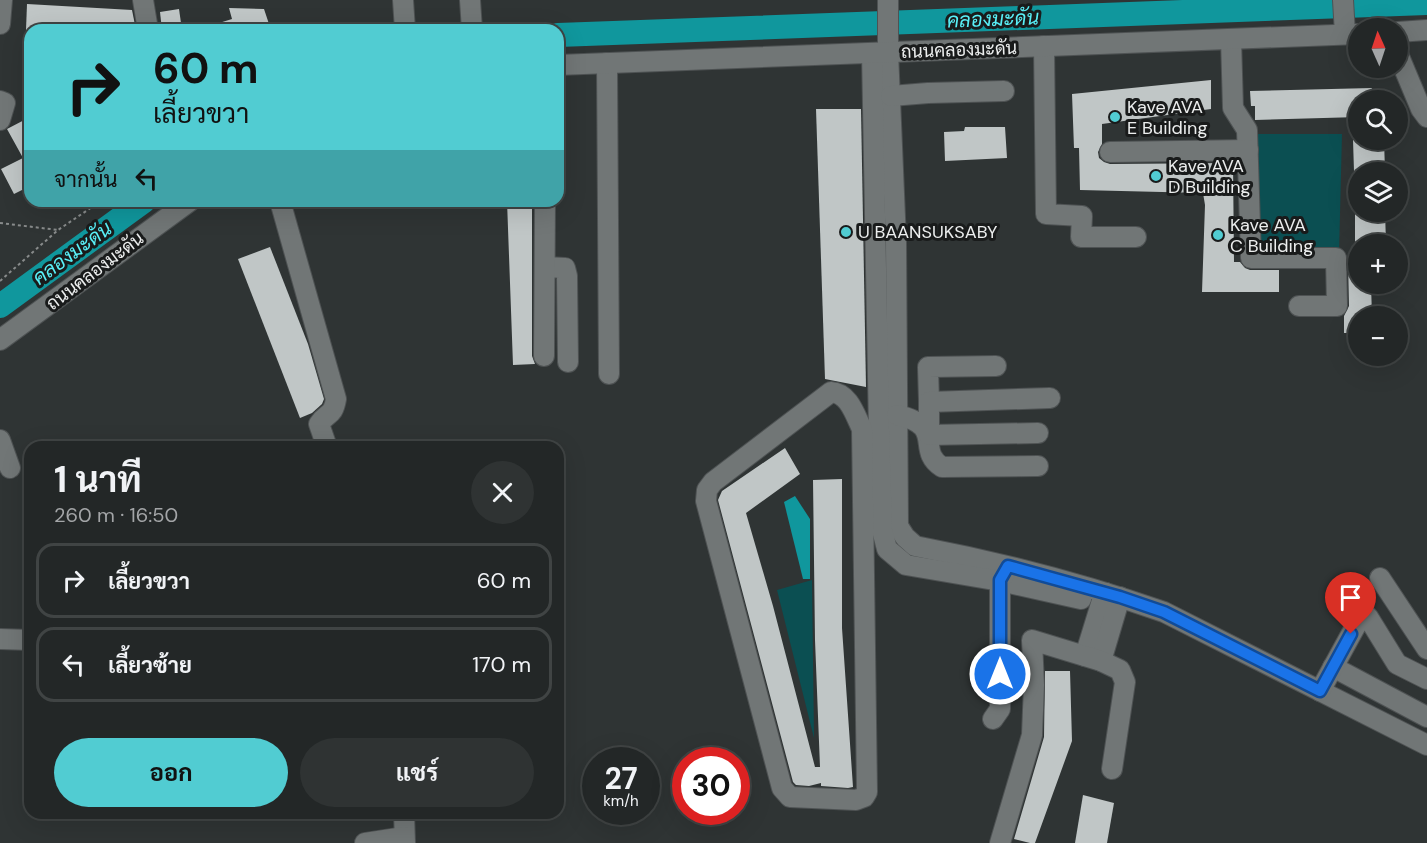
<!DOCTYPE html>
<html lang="th">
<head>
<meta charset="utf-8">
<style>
  :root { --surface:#232727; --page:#2f3333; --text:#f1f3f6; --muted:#a3a5a7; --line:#404444; --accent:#51ccd2 }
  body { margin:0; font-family:"DM Sans",Sarabun,sans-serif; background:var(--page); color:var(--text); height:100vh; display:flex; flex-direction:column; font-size:22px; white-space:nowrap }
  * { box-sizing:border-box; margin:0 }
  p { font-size:20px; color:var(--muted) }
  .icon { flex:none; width:33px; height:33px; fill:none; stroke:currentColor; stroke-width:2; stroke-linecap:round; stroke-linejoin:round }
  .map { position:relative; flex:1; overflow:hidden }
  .sheet { position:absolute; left:24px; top:441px; width:540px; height:378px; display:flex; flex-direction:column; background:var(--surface); border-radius:18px; box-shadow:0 6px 24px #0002,0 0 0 2px var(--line) }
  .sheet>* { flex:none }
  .banner { position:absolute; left:24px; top:24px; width:540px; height:183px; border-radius:18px; box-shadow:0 6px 24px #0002,0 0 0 2px var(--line); background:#51ccd2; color:#111; overflow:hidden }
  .needle { width:39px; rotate:357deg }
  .tools { position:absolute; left:1348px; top:18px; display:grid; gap:12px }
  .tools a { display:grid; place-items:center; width:60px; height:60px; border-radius:50%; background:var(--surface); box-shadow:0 6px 24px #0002,0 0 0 2px var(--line); font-size:30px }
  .speed { position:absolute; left:582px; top:747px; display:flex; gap:12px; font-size:30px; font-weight:700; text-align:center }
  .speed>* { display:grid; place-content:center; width:78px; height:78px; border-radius:50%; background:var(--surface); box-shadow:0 6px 24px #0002,0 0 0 2px var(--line); line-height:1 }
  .speed small { font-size:15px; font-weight:400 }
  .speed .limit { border:9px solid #d22; background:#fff; color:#111 }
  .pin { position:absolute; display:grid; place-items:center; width:51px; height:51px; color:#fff; margin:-62px -26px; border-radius:50% 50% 50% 0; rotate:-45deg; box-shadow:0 0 6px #0007 }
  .pin .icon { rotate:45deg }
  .me { position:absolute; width:66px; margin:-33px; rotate:0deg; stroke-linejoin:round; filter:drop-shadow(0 0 4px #0008) }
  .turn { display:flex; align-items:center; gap:21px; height:126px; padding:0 30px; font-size:27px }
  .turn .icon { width:78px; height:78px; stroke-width:2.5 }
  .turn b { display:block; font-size:42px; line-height:51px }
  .then { display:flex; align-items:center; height:57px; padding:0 30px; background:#0003; gap:12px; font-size:22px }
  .round { display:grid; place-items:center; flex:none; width:63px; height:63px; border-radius:32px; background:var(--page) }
  .head { display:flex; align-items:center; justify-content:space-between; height:102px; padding:0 30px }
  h1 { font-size:36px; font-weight:700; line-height:45px }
  .primary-button { display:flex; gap:12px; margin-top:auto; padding:12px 30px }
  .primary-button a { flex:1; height:69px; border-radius:36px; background:var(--accent); color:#111; font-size:24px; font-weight:700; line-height:69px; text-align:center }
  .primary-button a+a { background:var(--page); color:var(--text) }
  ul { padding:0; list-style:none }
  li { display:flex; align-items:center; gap:18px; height:75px; margin:0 12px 9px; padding:0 18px; border:3px solid var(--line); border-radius:18px }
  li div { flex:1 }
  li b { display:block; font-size:22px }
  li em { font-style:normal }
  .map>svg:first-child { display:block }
  .green { fill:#0b4f52 }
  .water { fill:#10979d }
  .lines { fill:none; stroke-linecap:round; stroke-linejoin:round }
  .river { stroke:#10979d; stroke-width:24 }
  .building { fill:#c0c6c6 }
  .minor-casing { stroke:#4e5253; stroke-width:22 }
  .path { stroke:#888b8b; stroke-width:2; stroke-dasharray:3 3; stroke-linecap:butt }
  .minor { stroke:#717676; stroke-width:20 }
  .route-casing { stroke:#114b97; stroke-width:15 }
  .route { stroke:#1a73e8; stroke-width:10 }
  .poi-dot { fill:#51ccd2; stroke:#191b1b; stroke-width:2 }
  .labels { text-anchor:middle; stroke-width:6; stroke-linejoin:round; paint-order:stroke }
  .street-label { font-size:18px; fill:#eceeee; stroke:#191b1b }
  .poi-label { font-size:18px; fill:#eceeee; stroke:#191b1b; text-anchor:start }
  .water-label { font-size:20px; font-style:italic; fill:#59f0f7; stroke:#191b1b }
</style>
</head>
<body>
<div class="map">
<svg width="1427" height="843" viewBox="0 0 1427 843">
  <rect width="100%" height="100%" fill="#2f3434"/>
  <g class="green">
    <polygon points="1247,134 1342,134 1339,254 1246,255"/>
    <polygon points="812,580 812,581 814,738 777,590"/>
  </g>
  <polygon class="water" points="795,496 810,519 810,579 803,579 784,502"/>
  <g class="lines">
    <g class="river">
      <polyline points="558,35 1427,3"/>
      <polyline points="0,306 144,201"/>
    </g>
  </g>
  <g class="building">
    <polygon points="27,4 132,10 136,30 26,30"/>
    <polygon points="229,8 264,9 271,30 206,30 206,27 232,19"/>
    <polygon points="179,9 182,30 162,30 160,12"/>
    <polygon points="1211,80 1211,109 1102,124 1102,144 1098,152 1099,158 1104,162 1110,164 1233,163 1234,262 1240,262 1245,268 1250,270 1279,270 1279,292 1202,292 1205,205 1203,193 1080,190 1079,148 1074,148 1072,94"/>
    <polygon points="1372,88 1373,100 1359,100 1359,117 1255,120 1255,106 1251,106 1250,91"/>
    <polygon points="816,109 861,109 866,387 825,379"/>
    <polygon points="30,117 30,186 14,194 1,169 23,158 7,129"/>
    <polygon points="965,127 1005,127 1007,158 945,161 944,132 964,131"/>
    <polygon points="1353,140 1384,140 1385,172 1354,172"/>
    <polygon points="507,201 532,201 532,356 535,364 513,365"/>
    <polygon points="1355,212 1385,212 1386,244 1355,244"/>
    <polygon points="270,247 308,344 324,399 322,404 312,413 300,418 238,259"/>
    <polygon points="1348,261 1359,261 1359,284 1371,284 1372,316 1359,316 1359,333 1344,333 1344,316 1349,306"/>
    <polygon points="785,448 800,474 746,513 773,606 815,767 820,767 815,640 813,480 842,479 842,628 853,787 848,788 821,786 821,783 809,786 796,785 793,782 718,500 722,491"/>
    <polygon points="1045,671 1070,671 1072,741 1035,843 1030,843 1014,839 1044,737"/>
    <polygon points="1083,795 1114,803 1107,843 1075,843"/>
  </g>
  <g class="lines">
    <g class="minor-casing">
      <g id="minor">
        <polyline points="143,0 148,30"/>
        <polyline points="403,0 405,30"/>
        <polyline points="470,0 472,30"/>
        <path d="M888 0V52L896 241 898 526 905 537 915 546C999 562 1083 584 1164 612L1427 745"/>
        <polyline points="1343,0 1345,34"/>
        <polyline points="0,24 2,0"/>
        <polyline points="1398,32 1427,30"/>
        <polyline points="1231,39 1233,108 1247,130 1251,258 1336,258 1337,306 1299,306"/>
        <polyline points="1044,46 1046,214 1082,216 1081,237 1136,237"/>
        <polyline points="872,53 879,430 882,530 887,549 906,565 1000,581 1081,599"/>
        <polyline points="1398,54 1421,109 1427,117"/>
        <polyline points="607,63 609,374"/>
        <polyline points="558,65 1359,34"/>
        <polyline points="891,96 928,93 1004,91"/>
        <polyline points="0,101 5,103 0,120"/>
        <polyline points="1110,152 1248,150"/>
        <path d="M280 201 336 399C333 417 327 412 319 424L327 447"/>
        <polyline points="545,267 565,268 567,276 568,362"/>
        <polyline points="0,340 190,201"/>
        <polyline points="544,356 545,201"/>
        <path d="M831 392C849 393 855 415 862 429L867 792 864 797 856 800 790 797 782 788 706 501 707 490 713 482Z"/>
        <polyline points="929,402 928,367 996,366"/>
        <path d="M897 415C947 426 915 450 942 467L1038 466"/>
        <polyline points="1038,433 929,435 929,402 1050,398"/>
        <polyline points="0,440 10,468"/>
        <polyline points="1380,578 1427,649"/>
        <polyline points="0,639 30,640"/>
        <polyline points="1085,656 1101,604 1106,593"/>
        <polyline points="1101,661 1120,597"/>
        <polyline points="1333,667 1427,717"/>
        <polyline points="1320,691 1360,618 1364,616 1368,617 1397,664 1427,679"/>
        <polyline points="993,719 1000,709 1000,581 1006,571"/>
        <polyline points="404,813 405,843"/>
        <polyline points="365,843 404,837"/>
        <polyline points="1000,843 1032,735 1034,685 1032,640 1101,661 1120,670 1125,682 1112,769"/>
      </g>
    </g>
    <g class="path">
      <polyline points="150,201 155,208"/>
      <polyline points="0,223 58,230"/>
      <polyline points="0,281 58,230 101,201"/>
    </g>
    <use href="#minor" class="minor"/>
  </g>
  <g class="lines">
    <g class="route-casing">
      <polyline id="route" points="1000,674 1000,580 1008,566 1120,597 1164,612 1320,691 1351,634"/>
    </g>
    <use href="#route" class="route"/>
  </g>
  <g class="poi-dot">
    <circle cx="1115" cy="117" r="6"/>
    <circle cx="1156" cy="176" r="6"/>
    <circle cx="846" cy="232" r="6"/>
    <circle cx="1218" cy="235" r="6"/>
  </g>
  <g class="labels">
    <g class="street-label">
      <text transform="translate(959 50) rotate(-2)" y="6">ถนนคลองมะดัน</text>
      <text transform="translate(95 271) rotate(-37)" y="6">ถนนคลองมะดัน</text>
    </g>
    <g class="poi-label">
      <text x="1127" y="113">Kave AVA<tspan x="1127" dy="21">E Building</tspan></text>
      <text x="1168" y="172">Kave AVA<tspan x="1168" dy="21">D Building</tspan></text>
      <text x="1230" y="231">Kave AVA<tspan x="1230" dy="21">C Building</tspan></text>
      <text x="858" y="238">U BAANSUKSABY</text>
    </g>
    <g class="water-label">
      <text transform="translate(993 19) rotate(-2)" y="7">คลองมะดัน</text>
      <text transform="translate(72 253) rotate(-36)" y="7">คลองมะดัน</text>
    </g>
  </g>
</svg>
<div class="tools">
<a><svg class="needle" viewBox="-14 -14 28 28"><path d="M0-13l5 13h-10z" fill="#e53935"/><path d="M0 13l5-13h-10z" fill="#a3a5a7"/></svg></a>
<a><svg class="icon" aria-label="search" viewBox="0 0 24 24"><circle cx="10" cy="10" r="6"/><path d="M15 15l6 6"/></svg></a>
<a><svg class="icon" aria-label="layers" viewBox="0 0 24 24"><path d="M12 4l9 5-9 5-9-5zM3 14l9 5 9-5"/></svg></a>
<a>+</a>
<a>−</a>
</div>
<div class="speed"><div>27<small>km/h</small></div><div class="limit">30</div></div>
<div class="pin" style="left:1351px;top:634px;background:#d93025"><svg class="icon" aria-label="arrive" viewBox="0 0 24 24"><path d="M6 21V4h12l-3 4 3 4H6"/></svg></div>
<svg class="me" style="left:1000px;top:674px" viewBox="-20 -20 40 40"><circle r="17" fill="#1a73e8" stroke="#fff" stroke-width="3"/><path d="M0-11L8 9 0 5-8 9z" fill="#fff"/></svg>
<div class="banner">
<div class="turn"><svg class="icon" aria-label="right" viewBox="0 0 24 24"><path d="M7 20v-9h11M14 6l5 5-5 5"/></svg><div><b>60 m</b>เลี้ยวขวา</div></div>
<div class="then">จากนั้น<svg class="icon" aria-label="left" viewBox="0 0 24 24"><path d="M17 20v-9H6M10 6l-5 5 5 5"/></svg></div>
</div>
<section class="sheet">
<div class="head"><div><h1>1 นาที</h1><p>260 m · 16:50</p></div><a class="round"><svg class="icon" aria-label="close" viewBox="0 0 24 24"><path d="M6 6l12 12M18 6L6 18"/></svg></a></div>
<ul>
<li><svg class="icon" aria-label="right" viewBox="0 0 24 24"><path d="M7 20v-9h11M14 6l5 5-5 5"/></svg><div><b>เลี้ยวขวา</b></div><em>60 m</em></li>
<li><svg class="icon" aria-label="left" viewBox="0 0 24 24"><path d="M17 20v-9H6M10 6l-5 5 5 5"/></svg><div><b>เลี้ยวซ้าย</b></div><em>170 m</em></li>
</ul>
<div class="primary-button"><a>ออก</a><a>แชร์</a></div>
</section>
</div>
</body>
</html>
